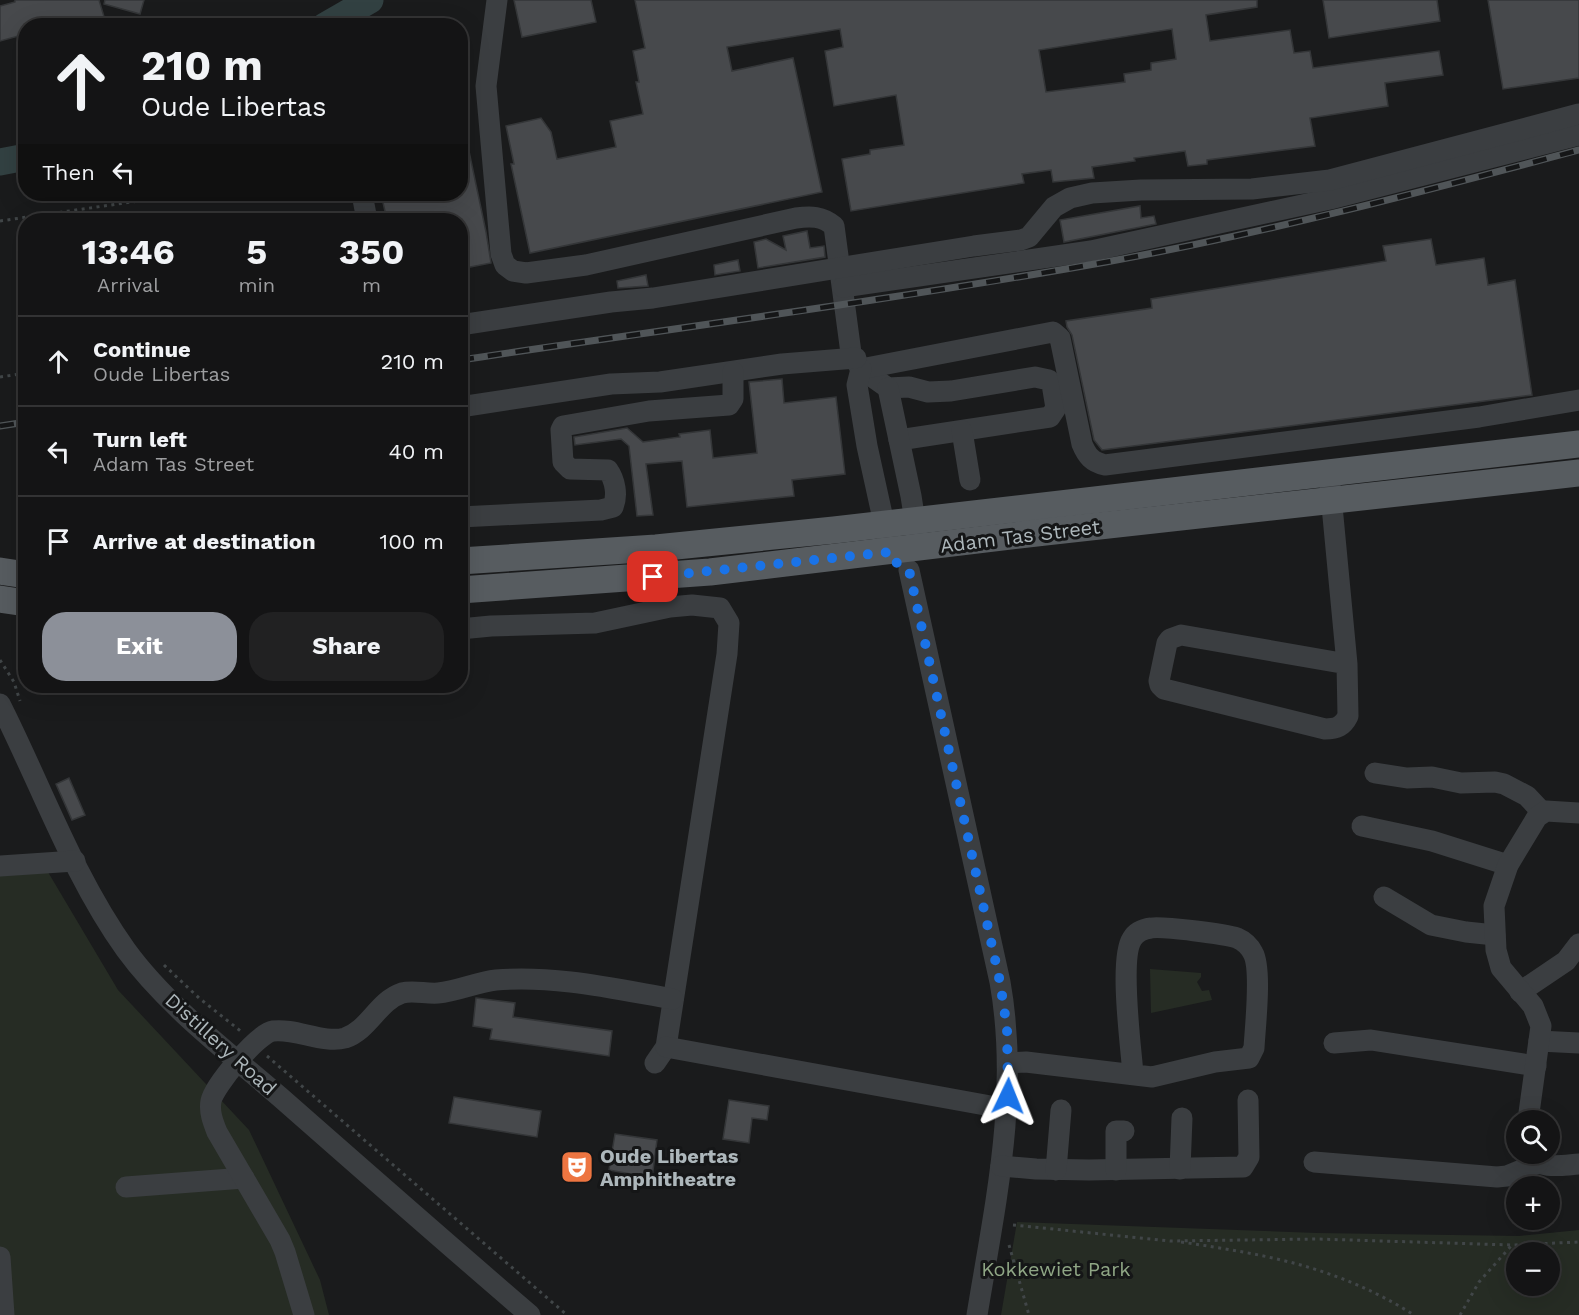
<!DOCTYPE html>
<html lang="en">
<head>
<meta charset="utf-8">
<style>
  :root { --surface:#141415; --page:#212122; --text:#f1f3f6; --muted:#9d9ea0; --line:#333334; --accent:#8c9099 }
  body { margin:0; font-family:"Work Sans",sans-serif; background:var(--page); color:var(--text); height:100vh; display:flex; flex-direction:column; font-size:22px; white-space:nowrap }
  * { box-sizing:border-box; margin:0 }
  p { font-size:20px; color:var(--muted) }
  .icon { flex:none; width:33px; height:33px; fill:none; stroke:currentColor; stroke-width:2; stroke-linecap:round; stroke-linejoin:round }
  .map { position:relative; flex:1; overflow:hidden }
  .panel { position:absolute; left:18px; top:213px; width:450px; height:480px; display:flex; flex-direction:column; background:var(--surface); border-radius:24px; box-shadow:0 6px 24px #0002,0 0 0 2px var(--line) }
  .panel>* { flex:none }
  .banner { position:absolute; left:18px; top:18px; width:450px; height:183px; border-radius:24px; box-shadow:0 6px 24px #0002,0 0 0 2px var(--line); background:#141415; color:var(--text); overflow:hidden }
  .fabs { position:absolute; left:1506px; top:1110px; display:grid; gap:12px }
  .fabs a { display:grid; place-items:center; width:54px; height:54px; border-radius:50%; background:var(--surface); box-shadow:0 6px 24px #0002,0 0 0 2px var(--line); font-size:30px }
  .pin { position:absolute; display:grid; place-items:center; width:51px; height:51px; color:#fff; margin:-26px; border-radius:12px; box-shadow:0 3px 9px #0006 }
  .me { position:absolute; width:66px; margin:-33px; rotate:2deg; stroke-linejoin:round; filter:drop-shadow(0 0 4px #0008) }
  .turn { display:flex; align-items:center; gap:21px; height:126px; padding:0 24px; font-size:27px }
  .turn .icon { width:78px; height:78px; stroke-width:2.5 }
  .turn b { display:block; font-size:42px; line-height:51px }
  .then { display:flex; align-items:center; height:57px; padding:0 24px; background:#0003; gap:12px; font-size:22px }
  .eta { display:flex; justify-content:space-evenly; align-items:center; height:102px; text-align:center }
  .eta b { font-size:36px; font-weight:700; line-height:42px }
  .action { display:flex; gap:12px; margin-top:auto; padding:12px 24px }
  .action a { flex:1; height:69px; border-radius:24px; background:var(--accent); color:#fff; font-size:24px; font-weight:700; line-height:69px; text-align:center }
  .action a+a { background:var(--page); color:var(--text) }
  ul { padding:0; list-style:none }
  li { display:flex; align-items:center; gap:18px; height:90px; padding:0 24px; border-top:2px solid var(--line) }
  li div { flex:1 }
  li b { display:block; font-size:22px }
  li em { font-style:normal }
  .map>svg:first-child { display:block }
  .green { fill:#262c24; fill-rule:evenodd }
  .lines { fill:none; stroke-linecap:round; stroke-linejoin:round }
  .river { stroke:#324142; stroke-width:27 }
  .building { fill:#47494c; stroke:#343638; stroke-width:1.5; fill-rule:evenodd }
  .path { stroke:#414648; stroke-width:3; stroke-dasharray:3 4.5; stroke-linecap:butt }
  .minor { stroke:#3b3e41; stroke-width:21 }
  .major { stroke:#575c60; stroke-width:27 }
  .rail-casing { stroke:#505558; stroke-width:7 }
  .rail { stroke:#151617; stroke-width:4.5; stroke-dasharray:14; stroke-linecap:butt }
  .route { stroke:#1a73e8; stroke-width:10; stroke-dasharray:0 18 }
  .labels { text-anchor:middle; stroke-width:6; stroke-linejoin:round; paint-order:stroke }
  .street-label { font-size:20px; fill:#adb7bb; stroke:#151617 }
  .poi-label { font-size:20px; font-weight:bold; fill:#adb7bb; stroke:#151617; text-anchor:start }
  .park-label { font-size:20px; fill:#8fa685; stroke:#151617 }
</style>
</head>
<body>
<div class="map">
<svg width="1579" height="1315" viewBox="0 0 1579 1315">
  <rect width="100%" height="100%" fill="#1a1b1c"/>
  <g class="green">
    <polygon points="0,866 45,867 118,990 249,1130 320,1280 329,1315 0,1315"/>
    <polygon points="1150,969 1201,973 1201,977 1197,982 1202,991 1209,990 1212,1000 1151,1013"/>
    <path d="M1017 1222 1317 1233 1519 1236 1579 1230V1315H1001ZM1516 1252H1550V1286H1516Z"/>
  </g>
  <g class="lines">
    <g class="river">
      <polyline points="325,26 370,0"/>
      <polyline points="0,162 26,157"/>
    </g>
  </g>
  <g class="building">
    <polygon points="15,0 99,0 105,20 100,22 101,26 88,26 86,20 69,26 26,26 26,34 0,41 0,6 15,2"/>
    <polygon points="105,0 144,0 140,14 104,4"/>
    <polygon points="514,0 591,0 596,22 522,37"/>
    <path d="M635 0H1257V7L1206 15 1210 41 1290 30 1294 53 1310 51 1313 68 1439 51 1443 75 1385 83 1388 106 1310 118 1315 146 1207 160V164L1188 166 1185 151 1134 158 1135 161 1092 167 1094 178 1053 182 1051 170 1022 174 1024 183 851 211 842 159 870 154V150L904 145 896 95 834 106 825 51 843 47 840 29 727 47 732 71 793 58 822 192 530 253 511 164H514L506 126 541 118 551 132 557 159 616 147 610 121 643 114 636 82H639L633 51 645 48ZM1172 29 1176 59 1151 63V70L1124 74 1125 82 1046 92 1039 50Z"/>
    <polygon points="1323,0 1437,0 1440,21 1329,38"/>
    <polygon points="1488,0 1579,0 1579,78 1503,89"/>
    <polygon points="466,137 486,232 491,263 460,269 460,220 387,220 381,194 460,194 460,138"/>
    <polygon points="1140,206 1141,218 1154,216 1156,224 1064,242 1060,220"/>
    <polygon points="807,231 810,248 824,246 825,257 758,268 754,242 766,239 786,250 783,236"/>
    <polygon points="1431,239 1436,265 1484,258 1488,285 1515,280 1532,395 1102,450 1094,440 1072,335 1067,327 1066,321 1152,308 1151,299 1386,261 1383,246"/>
    <polygon points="738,260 740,271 715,275 714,265"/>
    <polygon points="646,275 648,286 618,288 617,281"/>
    <polygon points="782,379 784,403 836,397 845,474 792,480 794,496 687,507 682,461 646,464 653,515 637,516 629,446 621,439 575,445 574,437 627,428 643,442 680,437 679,434 710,430 713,458 757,453 749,382"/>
    <polygon points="69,778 85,815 72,820 56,784"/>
    <polygon points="476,998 515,1003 513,1017 612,1031 609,1056 490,1039 492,1029 473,1026"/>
    <polygon points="454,1097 541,1111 537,1137 449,1123"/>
    <polygon points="729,1100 769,1106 767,1120 752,1118 749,1143 723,1139"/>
    <polygon points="615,1134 657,1140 652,1178 609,1170"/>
  </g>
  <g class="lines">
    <g class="path">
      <polyline points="0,221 187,194"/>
      <polyline points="0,377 26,373"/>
      <polyline points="0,660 14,682 20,701"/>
      <polyline points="164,965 199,998 243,1033"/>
      <polyline points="267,1056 567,1315"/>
      <polyline points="1013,1225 1170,1241 1317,1239 1512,1245 1579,1242"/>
      <path d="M1181 1242C1269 1255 1338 1267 1414 1315"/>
      <polyline points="1009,1245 1029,1315"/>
      <polyline points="1460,1315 1479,1282 1512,1245"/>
    </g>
    <g class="minor">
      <path d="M497 0 486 86 501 254 505 265 513 271 526 273 586 265 796 218C811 216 822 216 834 226L851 353 861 369 888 388 909 387 928 392 951 391 1035 377 1049 380 1052 384 1056 408 1050 417 899 440"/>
      <polyline points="362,194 367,220"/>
      <polyline points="843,287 1091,251 1330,199 1579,135"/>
      <polyline points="460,325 611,302 653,298 974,246 1021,240 1029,237 1054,207 1070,198 1092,193 1141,190 1252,189 1330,180 1579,114"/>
      <path d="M861 369 1053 332 1060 338 1082 444C1087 456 1092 462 1105 465L1479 417 1579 400"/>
      <polyline points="861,369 857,385 867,446 887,537"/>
      <polyline points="888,388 911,496 917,534"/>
      <polyline points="460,407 611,384 660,382 782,364 856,358"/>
      <polyline points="962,431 970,480"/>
      <path d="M1330 485 1347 664 1348 716C1343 726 1337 729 1325 729L1164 689 1160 685 1159 681 1167 643 1170 639 1181 635 1347 664"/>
      <path d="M460 517 601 510 613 507C618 495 615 480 608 470L570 469 563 462 561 430 563 426 649 411 729 405 733 399V372"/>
      <path d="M909 570 1000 982C1020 1094 995 1205 977 1315"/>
      <polyline points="460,629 491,626 595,623 670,607 692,605 720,608 729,623 727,654 666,1047 655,1063"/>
      <path d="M0 704C41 785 73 876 126 950 166 1005 229 1053 280 1097 363 1170 446 1243 530 1315"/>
      <polyline points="1375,773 1407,778 1432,777 1461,783 1495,782 1504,784 1527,796 1542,812"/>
      <polyline points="1362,826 1432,841 1508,865"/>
      <polyline points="0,866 75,861"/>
      <polyline points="1384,897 1431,925 1466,932 1495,935"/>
      <polyline points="1520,992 1566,961 1579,944"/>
      <polyline points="1539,1041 1579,1043"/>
      <polyline points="1334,1043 1371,1040 1536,1066"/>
      <polyline points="666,1047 1007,1109"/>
      <path d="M1009 1063 1026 1062 1152 1077 1215 1062 1249 1058 1254 1048C1255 1028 1262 969 1253 953 1250 947 1244 941 1237 938 1225 934 1162 926 1151 928 1143 929 1136 932 1132 939 1119 959 1131 1047 1133 1074"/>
      <polyline points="1528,1120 1541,1026 1533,1006 1501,968 1496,950 1494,906 1508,865 1537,817 1546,811 1579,813"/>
      <path d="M1529 1156C1540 1170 1563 1165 1579 1164"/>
      <polyline points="1314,1162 1497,1177 1507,1176 1538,1163"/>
      <polyline points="1001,1166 1036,1169 1089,1170 1243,1167 1249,1157 1248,1100"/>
      <polyline points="1180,1169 1182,1118"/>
      <polyline points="1056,1170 1061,1110"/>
      <polyline points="1116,1170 1116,1131 1124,1131"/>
      <polyline points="126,1187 244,1178"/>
      <polyline points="0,1257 4,1315"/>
      <path d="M304 1315 285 1252 280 1240 217 1132C213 1122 209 1112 211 1101 214 1086 258 1033 273 1031 295 1028 324 1044 345 1038 369 1030 378 1001 402 993 413 990 426 994 438 993 458 991 477 982 496 980 555 975 615 989 673 999"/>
    </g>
    <g class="major">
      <polyline points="460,561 656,548 834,530 1579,444"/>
      <polyline points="0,571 26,575"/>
      <polyline points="460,590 710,572 1045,532 1579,473"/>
      <polyline points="0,599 26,603"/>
    </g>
    <g class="rail-casing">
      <g id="rail">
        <path d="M460 360C676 328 892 300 1106 262 1265 233 1422 192 1579 150"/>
        <polyline points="0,426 26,422"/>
      </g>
    </g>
    <use href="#rail" class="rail"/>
  </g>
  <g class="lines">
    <polyline class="route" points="653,577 890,552 892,560 909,570 1000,982 1007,1028 1008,1096"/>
  </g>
  <defs>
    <g id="theatre-square" transform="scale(1.725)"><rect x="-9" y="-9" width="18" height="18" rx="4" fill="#ed7541" stroke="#151617"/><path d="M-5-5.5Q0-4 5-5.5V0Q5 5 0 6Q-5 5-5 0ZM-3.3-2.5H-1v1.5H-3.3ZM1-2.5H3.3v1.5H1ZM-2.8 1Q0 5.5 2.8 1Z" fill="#fff"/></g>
  </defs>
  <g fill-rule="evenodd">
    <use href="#theatre-square" x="577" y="1167"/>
  </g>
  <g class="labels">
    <g class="street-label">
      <text transform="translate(1020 536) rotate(-7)" y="7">Adam Tas Street</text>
      <text transform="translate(221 1044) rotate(42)" y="7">Distillery Road</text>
    </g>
    <g class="poi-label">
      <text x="600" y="1163">Oude Libertas<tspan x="600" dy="23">Amphitheatre</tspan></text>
    </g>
    <g class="park-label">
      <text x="1056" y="1276">Kokkewiet Park</text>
    </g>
  </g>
</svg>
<div class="fabs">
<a><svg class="icon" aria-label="search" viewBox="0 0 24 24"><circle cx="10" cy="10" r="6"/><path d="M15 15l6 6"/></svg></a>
<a>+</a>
<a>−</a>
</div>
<div class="pin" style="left:653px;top:577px;background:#d93025"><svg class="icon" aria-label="arrive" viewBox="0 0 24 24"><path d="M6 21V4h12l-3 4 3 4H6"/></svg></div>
<svg class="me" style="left:1008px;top:1096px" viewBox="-20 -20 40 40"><path d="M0-17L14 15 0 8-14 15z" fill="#1a73e8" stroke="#fff" stroke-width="4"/></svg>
<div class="banner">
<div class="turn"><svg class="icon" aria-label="ahead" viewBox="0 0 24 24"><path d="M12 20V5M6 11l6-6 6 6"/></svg><div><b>210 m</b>Oude Libertas</div></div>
<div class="then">Then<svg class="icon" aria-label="left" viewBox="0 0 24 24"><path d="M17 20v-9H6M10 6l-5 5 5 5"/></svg></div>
</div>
<section class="panel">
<div class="eta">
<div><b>13:46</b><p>Arrival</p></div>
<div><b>5</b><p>min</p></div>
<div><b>350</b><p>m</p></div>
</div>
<ul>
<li><svg class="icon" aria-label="ahead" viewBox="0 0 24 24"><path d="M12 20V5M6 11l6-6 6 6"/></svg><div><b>Continue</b><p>Oude Libertas</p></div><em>210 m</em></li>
<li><svg class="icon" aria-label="left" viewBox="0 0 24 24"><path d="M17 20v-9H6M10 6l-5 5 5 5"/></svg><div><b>Turn left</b><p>Adam Tas Street</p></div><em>40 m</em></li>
<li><svg class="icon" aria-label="arrive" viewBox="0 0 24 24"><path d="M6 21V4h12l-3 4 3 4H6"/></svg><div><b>Arrive at destination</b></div><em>100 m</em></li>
</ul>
<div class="action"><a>Exit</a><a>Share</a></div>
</section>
</div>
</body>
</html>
